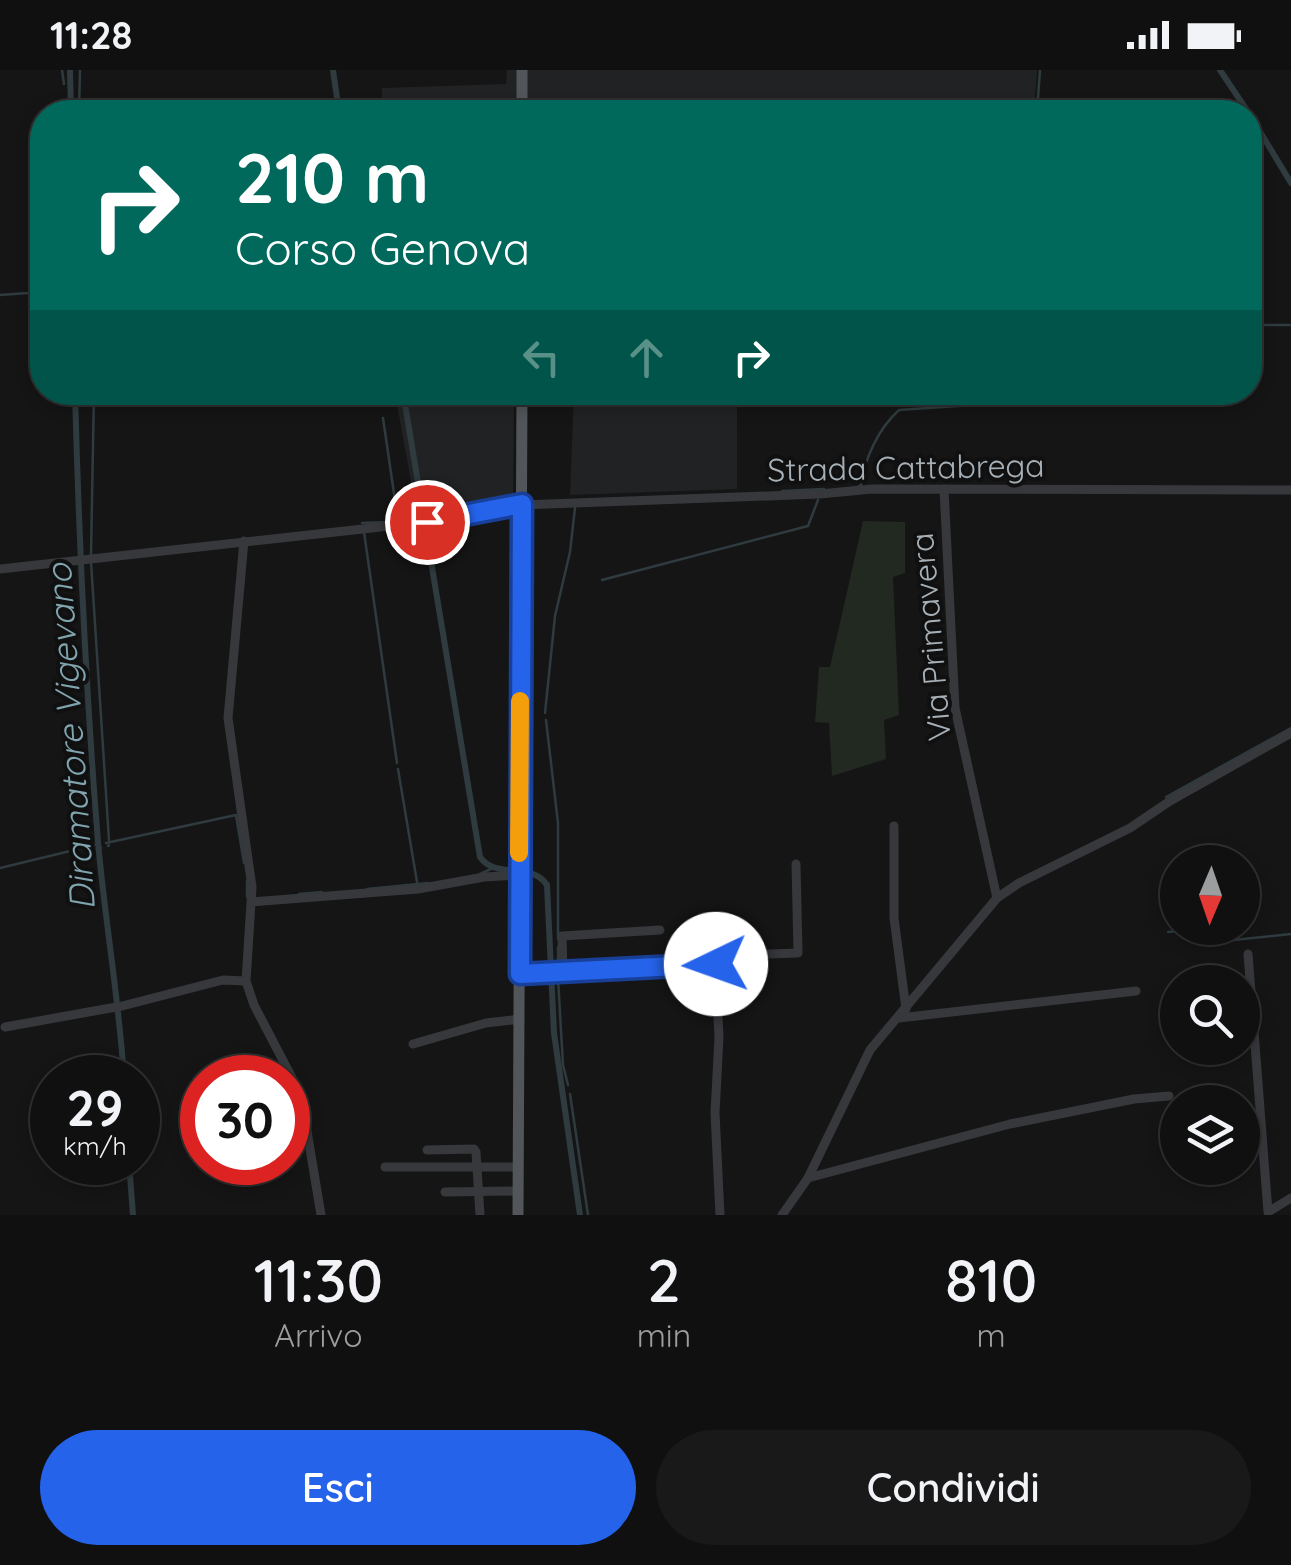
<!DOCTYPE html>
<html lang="it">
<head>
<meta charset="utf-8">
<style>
  :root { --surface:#101010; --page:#191919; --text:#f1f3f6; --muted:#9c9d9f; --line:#303030; --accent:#2563eb }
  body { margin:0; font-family:Quicksand,sans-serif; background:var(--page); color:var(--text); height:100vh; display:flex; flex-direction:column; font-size:38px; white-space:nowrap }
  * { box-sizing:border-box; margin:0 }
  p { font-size:32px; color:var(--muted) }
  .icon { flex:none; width:55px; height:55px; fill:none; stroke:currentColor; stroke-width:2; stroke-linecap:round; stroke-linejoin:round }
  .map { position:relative; height:1145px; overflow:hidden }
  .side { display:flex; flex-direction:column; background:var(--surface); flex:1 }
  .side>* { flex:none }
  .guide { position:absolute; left:30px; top:30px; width:1232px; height:305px; border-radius:40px; box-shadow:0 5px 15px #0003,0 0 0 2px var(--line); background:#00695c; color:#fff; overflow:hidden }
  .needle { width:65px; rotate:182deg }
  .fabs { position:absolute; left:1160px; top:775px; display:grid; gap:20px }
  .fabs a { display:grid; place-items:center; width:100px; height:100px; border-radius:50%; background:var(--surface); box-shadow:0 5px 15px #0003,0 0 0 2px var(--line); font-size:50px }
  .speed { position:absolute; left:30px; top:985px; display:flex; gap:20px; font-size:50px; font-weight:700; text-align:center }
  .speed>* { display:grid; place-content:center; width:130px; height:130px; border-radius:50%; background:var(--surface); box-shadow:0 5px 15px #0003,0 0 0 2px var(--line); line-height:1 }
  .speed small { font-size:25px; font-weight:400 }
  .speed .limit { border:15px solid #d22; background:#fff; color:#111 }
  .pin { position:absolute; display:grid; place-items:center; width:85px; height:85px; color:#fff; margin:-42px; border:5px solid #fff; border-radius:50%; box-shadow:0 2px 10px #0007 }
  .me { position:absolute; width:110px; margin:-55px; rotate:267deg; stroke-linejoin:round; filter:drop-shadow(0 0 8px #0008) }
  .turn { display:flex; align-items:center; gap:35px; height:210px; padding:0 40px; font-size:45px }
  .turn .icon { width:130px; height:130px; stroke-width:2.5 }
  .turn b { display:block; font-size:70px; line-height:85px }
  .lanes { display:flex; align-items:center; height:95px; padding:0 40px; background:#0003; justify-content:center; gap:50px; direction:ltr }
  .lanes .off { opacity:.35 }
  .eta { display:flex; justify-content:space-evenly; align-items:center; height:170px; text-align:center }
  .eta b { font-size:60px; font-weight:600; line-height:70px }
  .primary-button { display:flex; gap:20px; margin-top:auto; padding:20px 40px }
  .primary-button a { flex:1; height:115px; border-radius:60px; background:var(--accent); color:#fff; font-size:40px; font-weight:600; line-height:115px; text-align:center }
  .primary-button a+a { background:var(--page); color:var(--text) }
  .status { display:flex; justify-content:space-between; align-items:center; height:70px; padding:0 50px; background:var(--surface); direction:ltr }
  .status svg { height:28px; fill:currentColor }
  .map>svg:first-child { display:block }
  .built { fill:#212223 }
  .green { fill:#222921 }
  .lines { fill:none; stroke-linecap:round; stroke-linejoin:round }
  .stream { stroke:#2f3b3f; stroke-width:2.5 }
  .canal { stroke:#2f3b3f; stroke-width:6 }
  .minor { stroke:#36383b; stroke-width:9 }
  .major { stroke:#52565a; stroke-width:11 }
  .route-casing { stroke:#184099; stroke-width:25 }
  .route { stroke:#2563eb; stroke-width:18 }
  .slow { stroke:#f59e0b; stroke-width:18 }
  .labels { text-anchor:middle; stroke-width:8; stroke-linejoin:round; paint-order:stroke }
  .street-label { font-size:32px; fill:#a7b0b6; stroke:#101011 }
  .water-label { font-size:35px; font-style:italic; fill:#80a5af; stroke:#101011 }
</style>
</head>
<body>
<div class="status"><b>11:28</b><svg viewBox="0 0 49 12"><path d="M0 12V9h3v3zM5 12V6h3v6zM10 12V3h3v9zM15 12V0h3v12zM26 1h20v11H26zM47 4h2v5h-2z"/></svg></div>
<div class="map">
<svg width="1291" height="1145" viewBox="0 0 1291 1145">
  <rect width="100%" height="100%" fill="#151516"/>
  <g class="built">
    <polygon points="507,0 1037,0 1034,42 382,42 382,18 506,14"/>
    <polygon points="395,323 514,323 513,430 418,450"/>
    <polygon points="574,323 737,323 737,419 570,425"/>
    <polygon points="811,323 811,322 1005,323 1003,326 936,332 905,327 811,327"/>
  </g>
  <polygon class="green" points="863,451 905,452 905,503 893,507 899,645 884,650 886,689 832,706 829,653 815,652 819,597 830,597"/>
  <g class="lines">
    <g class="stream">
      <polyline points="62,0 64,14"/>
      <polyline points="79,42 80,0"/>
      <polyline points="1037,42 1040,0"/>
      <polyline points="0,225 42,222"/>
      <polyline points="1250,255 1291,255"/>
      <polyline points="383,348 398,451"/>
      <path d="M857 417 861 415C865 388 878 359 899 340L1003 333 1013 322"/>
      <polyline points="782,421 824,419"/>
      <polyline points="362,453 390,452"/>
      <polyline points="364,462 397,693"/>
      <polyline points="91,484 94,322"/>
      <polyline points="91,492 109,770"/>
      <polyline points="602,510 808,456 818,430"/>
      <polyline points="545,643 555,546 570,482 575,438"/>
      <polyline points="546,650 558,753 558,869"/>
      <polyline points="398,699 417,812"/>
      <polyline points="1166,727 1291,658"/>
      <polyline points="106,773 236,745 244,793"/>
      <polyline points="108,776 109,775"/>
      <polyline points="99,778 101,778"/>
      <polyline points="0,798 95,775"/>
      <polyline points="480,804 493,798"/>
      <polyline points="247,811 247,827"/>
      <polyline points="367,819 428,813"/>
      <polyline points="299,824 322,822"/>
      <polyline points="1213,858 1214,872 1291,864"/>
      <polyline points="1168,862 1210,858"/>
      <polyline points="558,877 558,899"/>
      <polyline points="558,908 563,995 568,1015"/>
      <polyline points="570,1024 588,1145"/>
    </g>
    <g class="canal">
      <polyline points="70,0 71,42"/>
      <polyline points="333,0 339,42"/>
      <polyline points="1220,0 1248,42"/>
      <polyline points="1250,45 1291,113"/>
      <path d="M75 322C79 473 86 622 98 772 105 851 119 929 124 1008"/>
      <path d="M403 322 480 787C496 810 531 791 547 815L554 963 580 1145"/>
      <polyline points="129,1092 133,1145"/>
    </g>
    <g class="minor">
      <polyline points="944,419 955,638 997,828"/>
      <polyline points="244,471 228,648 252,817 246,911 254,935 301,1025 321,1145"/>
      <polyline points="0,499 408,454 521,435 820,424 872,419 1291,420"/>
      <polyline points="894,756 894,848 906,939"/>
      <polyline points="252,832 418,819 484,807 519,805"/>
      <polyline points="1248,884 1268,1142 1291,1128"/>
      <polyline points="563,903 562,866 660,860"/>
      <polyline points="520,904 716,895"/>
      <polyline points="899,948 1136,921"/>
      <polyline points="5,957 122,936 223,910 246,911"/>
      <polyline points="413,974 486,953 520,949"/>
      <polyline points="427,1080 474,1079 476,1082 480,1145"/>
      <polyline points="385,1097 518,1097"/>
      <polyline points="808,1108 1010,1054 1134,1029 1169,1026"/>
      <polyline points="445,1122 518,1121"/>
      <polyline points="720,1145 715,1043 719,967 715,886 798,883 796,794"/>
      <polyline points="782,1145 808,1108 870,980 997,828 1019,813 1130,758 1170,731 1291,663"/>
    </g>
    <g class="major">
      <polyline points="522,0 522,42"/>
      <polyline points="518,1145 522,322"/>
    </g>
  </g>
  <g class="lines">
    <g class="route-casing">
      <polyline id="route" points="427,452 522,434 520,904 716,894"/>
    </g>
    <use href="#route" class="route"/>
    <polyline class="slow" points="519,783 520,631"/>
  </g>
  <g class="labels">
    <g class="street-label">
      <text transform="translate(906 398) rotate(-1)" y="11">Strada Cattabrega</text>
      <text transform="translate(931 567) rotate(-95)" y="11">Via Primavera</text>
    </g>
    <g class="water-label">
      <text transform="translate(71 667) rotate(-94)" y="12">Diramatore Vigevano</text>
    </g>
  </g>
</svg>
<div class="fabs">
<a><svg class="needle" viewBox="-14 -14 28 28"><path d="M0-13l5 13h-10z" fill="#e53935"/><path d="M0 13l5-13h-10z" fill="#9c9d9f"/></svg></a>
<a><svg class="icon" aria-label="search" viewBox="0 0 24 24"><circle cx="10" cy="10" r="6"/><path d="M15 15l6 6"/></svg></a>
<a><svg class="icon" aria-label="layers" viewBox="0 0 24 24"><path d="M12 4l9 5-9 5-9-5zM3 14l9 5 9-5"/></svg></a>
</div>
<div class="speed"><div>29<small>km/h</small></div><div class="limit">30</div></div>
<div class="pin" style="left:427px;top:452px;background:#d93025"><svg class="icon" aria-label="arrive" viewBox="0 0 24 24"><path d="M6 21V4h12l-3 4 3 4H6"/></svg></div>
<svg class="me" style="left:716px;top:894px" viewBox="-20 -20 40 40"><circle r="19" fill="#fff"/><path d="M0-13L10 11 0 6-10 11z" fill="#2563eb"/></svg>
<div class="guide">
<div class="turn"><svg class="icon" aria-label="right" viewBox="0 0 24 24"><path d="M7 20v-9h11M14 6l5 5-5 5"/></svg><div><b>210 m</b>Corso Genova</div></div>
<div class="lanes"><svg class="icon off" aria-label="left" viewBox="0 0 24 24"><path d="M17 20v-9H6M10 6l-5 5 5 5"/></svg><svg class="icon off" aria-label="ahead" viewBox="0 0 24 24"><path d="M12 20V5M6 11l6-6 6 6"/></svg><svg class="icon" aria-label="right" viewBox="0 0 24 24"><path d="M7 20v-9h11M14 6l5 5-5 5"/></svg></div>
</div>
</div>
<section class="side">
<div class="eta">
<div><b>11:30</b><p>Arrivo</p></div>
<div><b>2</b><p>min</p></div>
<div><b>810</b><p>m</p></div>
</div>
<div class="primary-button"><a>Esci</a><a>Condividi</a></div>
</section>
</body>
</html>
